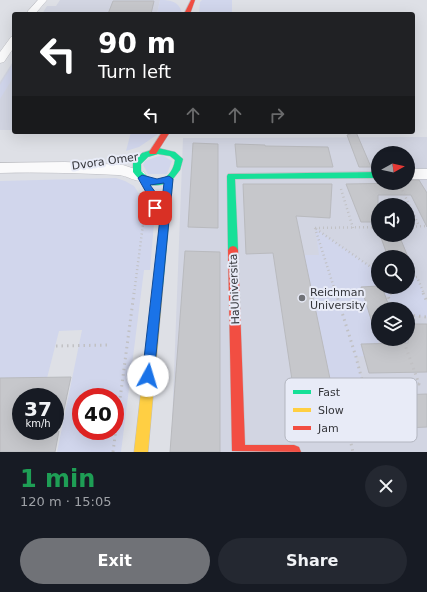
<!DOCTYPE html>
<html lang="en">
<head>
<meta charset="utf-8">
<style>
  :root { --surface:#171b24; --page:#242831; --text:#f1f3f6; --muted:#9ea1a6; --accent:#707277 }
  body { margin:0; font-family:"DejaVu Sans",sans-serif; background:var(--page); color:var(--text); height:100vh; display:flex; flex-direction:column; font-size:15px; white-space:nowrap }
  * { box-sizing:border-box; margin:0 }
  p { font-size:13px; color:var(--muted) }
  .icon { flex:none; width:22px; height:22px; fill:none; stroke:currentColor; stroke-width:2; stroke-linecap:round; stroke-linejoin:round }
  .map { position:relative; height:452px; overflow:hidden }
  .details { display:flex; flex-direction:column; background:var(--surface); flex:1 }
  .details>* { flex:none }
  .guide { position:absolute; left:12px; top:12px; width:403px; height:122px; border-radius:4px; box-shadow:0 4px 16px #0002; background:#202124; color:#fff; overflow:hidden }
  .needle { width:26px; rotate:82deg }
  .buttons { position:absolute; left:371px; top:146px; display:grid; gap:8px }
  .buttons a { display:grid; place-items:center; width:44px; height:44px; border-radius:50%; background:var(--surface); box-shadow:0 4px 16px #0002; font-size:20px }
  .speed { position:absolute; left:12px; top:388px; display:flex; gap:8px; font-size:20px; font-weight:700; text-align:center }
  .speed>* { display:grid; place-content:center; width:52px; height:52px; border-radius:50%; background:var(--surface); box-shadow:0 4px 16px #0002; line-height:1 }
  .speed small { font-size:10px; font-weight:400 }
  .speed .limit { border:6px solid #d22; background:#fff; color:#111 }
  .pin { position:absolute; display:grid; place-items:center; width:34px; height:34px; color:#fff; margin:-17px; border-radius:8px; box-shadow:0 2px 6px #0006 }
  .me { position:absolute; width:44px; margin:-22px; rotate:6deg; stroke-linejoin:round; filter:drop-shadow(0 0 3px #0008) }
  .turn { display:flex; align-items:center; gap:14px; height:84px; padding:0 20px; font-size:18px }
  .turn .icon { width:52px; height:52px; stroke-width:2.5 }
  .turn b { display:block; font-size:28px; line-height:34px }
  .lanes { display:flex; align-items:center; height:38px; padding:0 20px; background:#0003; justify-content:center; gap:20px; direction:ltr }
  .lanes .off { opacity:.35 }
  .round { display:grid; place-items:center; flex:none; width:42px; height:42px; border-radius:21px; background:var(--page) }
  .overview { display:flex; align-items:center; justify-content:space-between; height:68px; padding:0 20px }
  h1 { font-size:24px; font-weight:700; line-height:30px; color:#1e9e55 }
  .action { display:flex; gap:8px; margin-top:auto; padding:8px 20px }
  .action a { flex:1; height:46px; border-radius:24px; background:var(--accent); color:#fff; font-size:16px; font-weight:700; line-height:46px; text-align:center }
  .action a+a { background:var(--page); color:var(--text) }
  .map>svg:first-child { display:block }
  .built { fill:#d2d5e2; fill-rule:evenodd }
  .green { fill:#d1d6ec; fill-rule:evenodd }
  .building { fill:#c6c7cb; stroke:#b9babe }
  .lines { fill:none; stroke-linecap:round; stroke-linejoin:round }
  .street-casing { stroke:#bdbec3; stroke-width:1 }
  .fast-casing { stroke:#bdbec3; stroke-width:1 }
  .slow-casing { stroke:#bdbec3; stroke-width:1 }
  .jam-casing { stroke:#bdbec3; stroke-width:1 }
  .path-far1 { stroke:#c1c1c4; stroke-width:2.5; stroke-dasharray:1 3; stroke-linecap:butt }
  .path { stroke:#c1c1c4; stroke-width:3; stroke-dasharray:1.5 4; stroke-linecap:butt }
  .street { fill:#fafafb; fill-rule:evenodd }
  .fast { fill:#16e098; fill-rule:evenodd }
  .slow { fill:#ffcf43; fill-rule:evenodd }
  .jam { fill:#f24e42; fill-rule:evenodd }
  .route { fill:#1a73e8; stroke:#114b97 }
  .poi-dot { fill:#707277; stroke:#e8ebf7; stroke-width:1.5 }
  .labels { text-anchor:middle; stroke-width:4; stroke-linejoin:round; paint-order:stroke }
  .street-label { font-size:11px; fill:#35363b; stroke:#e8ebf7 }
  .poi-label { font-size:11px; fill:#35363b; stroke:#e8ebf7; text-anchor:start }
  .key { fill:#e8ebf7; stroke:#b2b5bf; stroke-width:1 }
  .key-label { font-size:11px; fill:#35363b }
</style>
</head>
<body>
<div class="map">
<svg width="427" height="452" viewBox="0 0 427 452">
  <rect width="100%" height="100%" fill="#dee0e6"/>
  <g class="built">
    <polygon points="60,0 160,0 157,14 42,14 47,6 56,6"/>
    <polygon points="14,60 14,130 0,130 0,82"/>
    <path d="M427 137V452H171L183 138ZM378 153H408V183H378ZM378 205H408V235H378ZM378 257H408V287H378ZM378 309H408V339H378Z"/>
  </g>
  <g class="green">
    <path d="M160 0C171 0 180 2 182 14H157Z"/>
    <polygon points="202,0 232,0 232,13 260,14 199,14 200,2"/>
    <polygon points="14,63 14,76 0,99 0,85"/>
    <polygon points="131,132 161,132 139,147 126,151"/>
    <polygon points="162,155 172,161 167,174 148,174 143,165 145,161"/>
    <path d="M116 178 125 181 134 186 147 206 154 223 150 270H144L121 452H57L82 330 59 331 47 378H0V181ZM81 397H115V431H81Z"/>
    <polygon points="315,228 378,272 378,286 361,287 379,344 361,344 364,356 356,357 366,395 334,396 304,255 319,255"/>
    <polygon points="408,277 417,277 427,302 427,317 408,315 408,309 393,309 388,296 385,295 382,287 408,287"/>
  </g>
  <g class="building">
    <polygon points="113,1 154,1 151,14 108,14"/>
    <polygon points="356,132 371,167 359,167 347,135"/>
    <polygon points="193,143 218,144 218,228 188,227"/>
    <polygon points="235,144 265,145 265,146 328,147 333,167 237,167"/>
    <polygon points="408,180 419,180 427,193 427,227 411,195 378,195 378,222 361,222 346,184 408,183"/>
    <polygon points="243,184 332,184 330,218 296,216 334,398 295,400 273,253 246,254"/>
    <polygon points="380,235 399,235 408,257 388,257"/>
    <polygon points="185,251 220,252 220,452 170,452"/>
    <polygon points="378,286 382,287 390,309 378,309 378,332 375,332 361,287"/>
    <polygon points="408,324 427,324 427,372 369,373 361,344 408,343"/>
    <polygon points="71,377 60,428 55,427 55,397 21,397 21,431 59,431 55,452 0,452 0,378"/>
    <polygon points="427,394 427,427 383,429 373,396"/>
  </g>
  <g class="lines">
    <g class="street-casing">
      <g id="street">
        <polygon points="38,0 47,0 35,14 27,14 28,11"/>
        <polygon points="14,36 14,47 4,62 0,63 0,52 11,37"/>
        <path d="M65 162 123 165 144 172 146 176 144 180C135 183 127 175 118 175 78 173 39 172 0 173V163Z"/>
        <rect x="408" y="169" width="19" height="10"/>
      </g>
    </g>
    <g class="fast-casing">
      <g id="fast">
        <path d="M158 148 175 152 183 159 180 170 173 179 163 286 162 289 158 291 154 289 153 286 164 184C151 188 141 183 133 172V163L142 153ZM158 154 170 156 175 160C172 180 155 186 141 171V164L148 157Z"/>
        <polygon points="378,172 378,178 235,179 238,250 236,253 233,254 230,253 228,250 227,176 228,174"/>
      </g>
    </g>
    <g class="slow-casing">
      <polygon id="slow" points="158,281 162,283 163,286 148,452 134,452 153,286 154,283"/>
    </g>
    <g class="jam-casing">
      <g id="jam">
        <polygon points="191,0 195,0 190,14 184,14"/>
        <polygon points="162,132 170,132 156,154 150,154 149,152"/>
        <polygon points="233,246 236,247 238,250 245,445 294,445 299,447 301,452 232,451 228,250 230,247"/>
      </g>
    </g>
    <g class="path-far1">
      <polyline points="399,183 419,226"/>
      <polyline points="341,189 353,228"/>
      <polyline points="408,227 427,226"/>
      <polyline points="315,228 336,294"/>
      <polyline points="315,228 378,227"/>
      <polyline points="316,229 378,272"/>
      <polyline points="408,277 417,277 424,294"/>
      <polyline points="134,294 146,201"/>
      <polyline points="390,294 395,287"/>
    </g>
    <g class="path">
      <polyline points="336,293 356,357 366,395 340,396 353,452"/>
      <polyline points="391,293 388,296 393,309"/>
      <polyline points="423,293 427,302"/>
      <polyline points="408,315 427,317"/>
      <polyline points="56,346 110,345"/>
      <polyline points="363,384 419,384 403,339"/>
      <polyline points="113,452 134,293"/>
    </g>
    <use href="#street" class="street"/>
    <use href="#fast" class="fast"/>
    <use href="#slow" class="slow"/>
    <use href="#jam" class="jam"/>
  </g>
  <polygon class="route" points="142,175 157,179 169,176 173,179 154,376 152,380 148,382 144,380 142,376 164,183 150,185 156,193 159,208 155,212 152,211 147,194 138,178"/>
  <circle class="poi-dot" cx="302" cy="298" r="4"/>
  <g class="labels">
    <g class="street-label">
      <text transform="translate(105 161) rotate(-8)" y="4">Dvora Omer</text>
      <text transform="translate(234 289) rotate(-92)" y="4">HaUniversita</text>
    </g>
    <g class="poi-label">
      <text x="310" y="296">Reichman<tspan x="310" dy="13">University</tspan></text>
    </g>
  </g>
  <rect x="285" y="378" width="132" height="64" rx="6" class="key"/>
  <rect x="293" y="390" width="18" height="4" fill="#16e098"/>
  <rect x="293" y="408" width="18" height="4" fill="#ffcf43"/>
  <rect x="293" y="426" width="18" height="4" fill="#f24e42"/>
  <g class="key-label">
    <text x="318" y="396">Fast</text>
    <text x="318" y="414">Slow</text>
    <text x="318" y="432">Jam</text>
  </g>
</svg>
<div class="buttons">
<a><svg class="needle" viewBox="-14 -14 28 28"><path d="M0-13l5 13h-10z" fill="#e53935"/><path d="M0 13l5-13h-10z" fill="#9ea1a6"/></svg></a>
<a><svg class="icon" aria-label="sound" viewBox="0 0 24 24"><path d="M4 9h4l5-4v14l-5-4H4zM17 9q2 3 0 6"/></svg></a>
<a><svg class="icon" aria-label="search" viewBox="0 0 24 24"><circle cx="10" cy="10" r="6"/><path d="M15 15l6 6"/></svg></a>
<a><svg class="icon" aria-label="layers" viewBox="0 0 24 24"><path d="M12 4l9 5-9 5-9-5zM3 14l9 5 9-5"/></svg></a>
</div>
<div class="speed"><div>37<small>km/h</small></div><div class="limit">40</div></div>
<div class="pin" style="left:155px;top:208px;background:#d93025"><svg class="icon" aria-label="arrive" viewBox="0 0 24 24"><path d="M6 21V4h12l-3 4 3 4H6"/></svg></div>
<svg class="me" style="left:148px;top:376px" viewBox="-20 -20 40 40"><circle r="19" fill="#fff"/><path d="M0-13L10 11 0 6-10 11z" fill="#1a73e8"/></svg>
<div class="guide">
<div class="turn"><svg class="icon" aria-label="left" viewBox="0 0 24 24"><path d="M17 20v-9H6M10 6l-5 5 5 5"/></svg><div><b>90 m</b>Turn left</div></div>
<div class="lanes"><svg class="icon" aria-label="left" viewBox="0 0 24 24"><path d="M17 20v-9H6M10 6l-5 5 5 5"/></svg><svg class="icon off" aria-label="ahead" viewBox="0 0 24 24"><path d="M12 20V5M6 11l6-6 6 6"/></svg><svg class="icon off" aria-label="ahead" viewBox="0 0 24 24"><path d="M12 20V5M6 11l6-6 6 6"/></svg><svg class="icon off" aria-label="right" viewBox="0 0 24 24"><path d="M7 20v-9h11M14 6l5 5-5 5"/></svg></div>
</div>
</div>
<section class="details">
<div class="overview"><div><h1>1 min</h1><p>120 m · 15:05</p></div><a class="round"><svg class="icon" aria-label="close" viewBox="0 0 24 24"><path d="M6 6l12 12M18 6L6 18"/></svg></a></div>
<div class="action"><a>Exit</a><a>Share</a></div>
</section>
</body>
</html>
